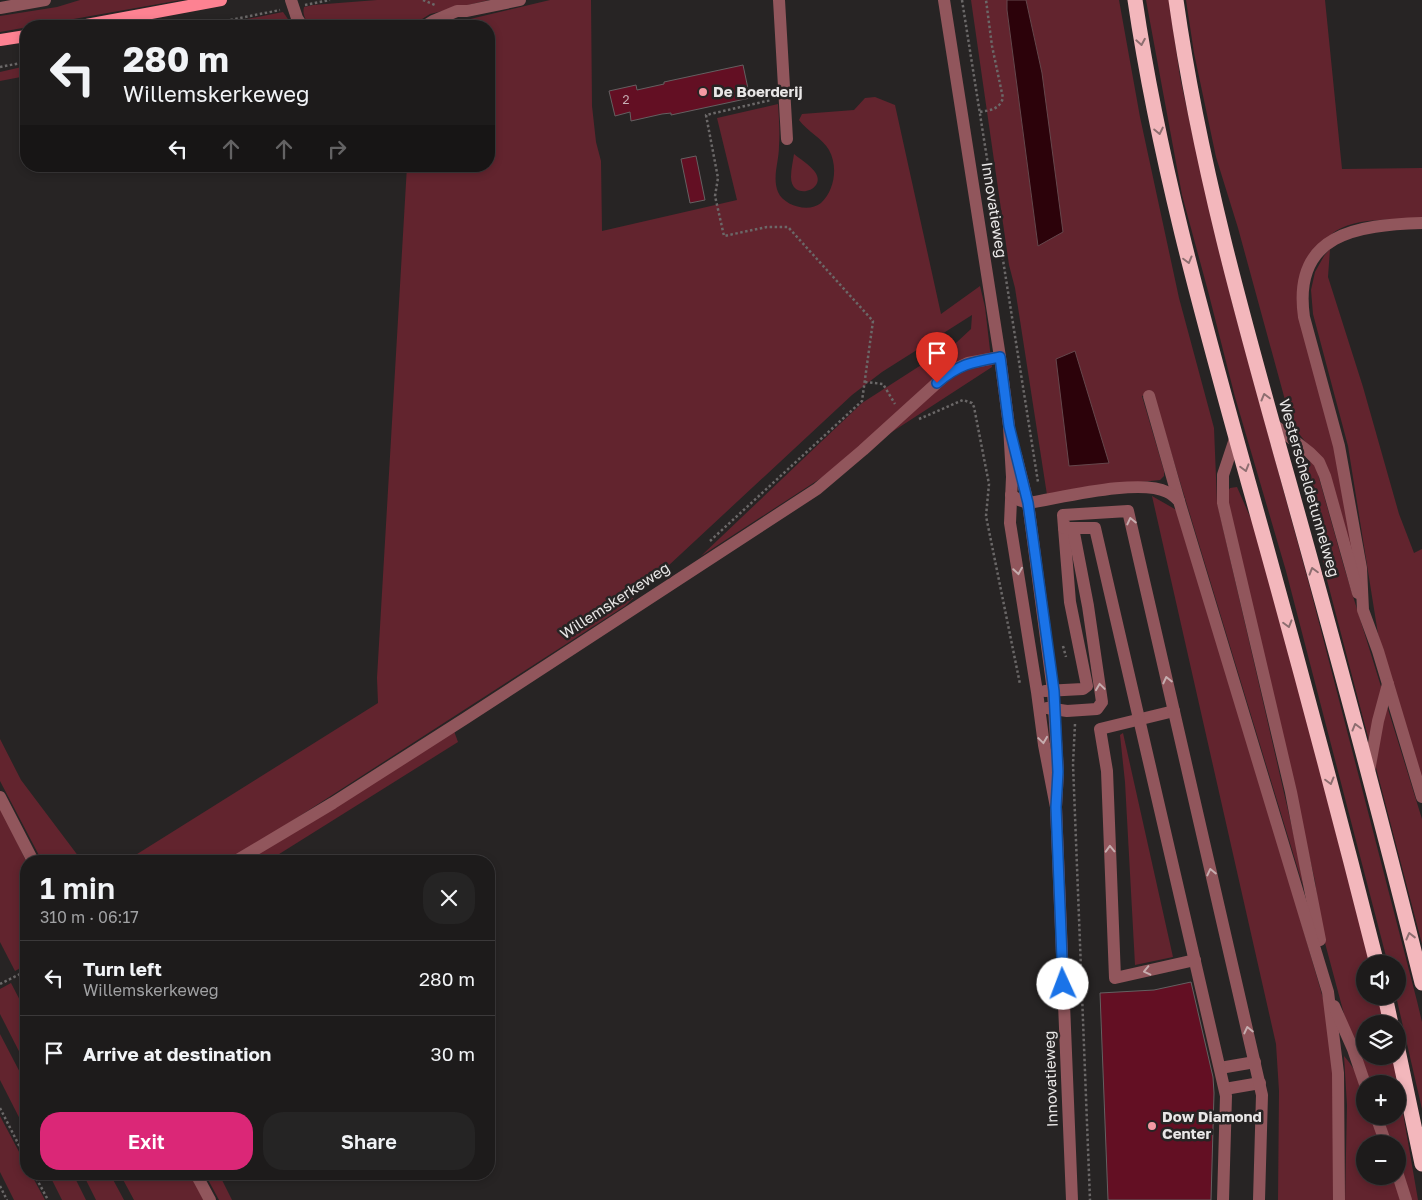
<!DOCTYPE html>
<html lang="en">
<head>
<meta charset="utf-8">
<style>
  :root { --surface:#1d1b1b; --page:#252424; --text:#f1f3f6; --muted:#a0a1a3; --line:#3b393a; --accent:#db2777 }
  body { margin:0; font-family:"Golos Text",sans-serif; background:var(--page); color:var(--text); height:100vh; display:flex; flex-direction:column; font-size:19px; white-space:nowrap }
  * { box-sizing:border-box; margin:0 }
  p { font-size:16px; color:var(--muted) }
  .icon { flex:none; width:28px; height:28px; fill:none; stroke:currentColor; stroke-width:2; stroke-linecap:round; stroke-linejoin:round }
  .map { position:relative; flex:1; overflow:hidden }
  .details { position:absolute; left:20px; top:855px; width:475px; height:325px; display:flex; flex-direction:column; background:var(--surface); border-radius:20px; box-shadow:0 2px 8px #0003,0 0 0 1px var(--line) }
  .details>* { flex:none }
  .banner { position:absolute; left:20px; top:20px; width:475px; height:152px; border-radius:20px; box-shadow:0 2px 8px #0003,0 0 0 1px var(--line); background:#1d1b1b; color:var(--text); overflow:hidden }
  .fabs { position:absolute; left:1356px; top:955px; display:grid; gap:10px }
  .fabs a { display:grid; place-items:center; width:50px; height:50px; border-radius:50%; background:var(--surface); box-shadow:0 2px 8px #0003,0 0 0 1px var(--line); font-size:25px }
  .pin { position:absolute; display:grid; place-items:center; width:42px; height:42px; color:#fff; margin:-51px -21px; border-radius:50% 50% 50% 0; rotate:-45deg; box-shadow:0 0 5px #0007 }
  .pin .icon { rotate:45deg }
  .me { position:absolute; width:55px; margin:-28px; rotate:358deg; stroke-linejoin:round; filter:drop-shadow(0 0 4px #0008) }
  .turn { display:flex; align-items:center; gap:18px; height:105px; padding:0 20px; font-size:22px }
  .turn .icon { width:65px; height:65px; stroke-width:2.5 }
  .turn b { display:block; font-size:35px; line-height:42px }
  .lanes { display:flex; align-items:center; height:48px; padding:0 20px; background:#0003; justify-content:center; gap:25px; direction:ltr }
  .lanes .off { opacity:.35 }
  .round { display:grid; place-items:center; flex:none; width:52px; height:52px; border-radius:20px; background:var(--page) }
  .summary { display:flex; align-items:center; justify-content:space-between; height:85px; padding:0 20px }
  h1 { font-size:30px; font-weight:600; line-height:38px }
  .cta { display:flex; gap:10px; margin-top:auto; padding:10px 20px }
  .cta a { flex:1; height:58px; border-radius:20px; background:var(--accent); color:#fff; font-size:20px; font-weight:600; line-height:58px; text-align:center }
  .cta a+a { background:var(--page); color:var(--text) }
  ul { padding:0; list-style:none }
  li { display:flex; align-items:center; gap:15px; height:75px; padding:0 20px; border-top:1px solid var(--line) }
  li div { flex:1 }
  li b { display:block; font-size:19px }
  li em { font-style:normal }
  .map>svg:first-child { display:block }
  .green { fill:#62242e }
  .water { fill:#2c020a; stroke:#65474c }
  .building { fill:#630f23; stroke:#646061 }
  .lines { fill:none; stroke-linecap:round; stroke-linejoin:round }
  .path { stroke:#6b6868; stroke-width:2.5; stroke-dasharray:2.5 2.5; stroke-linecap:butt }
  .minor { stroke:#91565c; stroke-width:12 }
  .major { stroke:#fd8292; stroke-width:12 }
  .highway { stroke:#f3b7bc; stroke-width:15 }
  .oneway { stroke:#8d6e70 }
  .oneway2 { stroke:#c6adaf }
  .route-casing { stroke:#114b97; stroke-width:12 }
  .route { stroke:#1a73e8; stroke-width:9 }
  .poi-dot { fill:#f49aa3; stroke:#272424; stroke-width:2 }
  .labels { text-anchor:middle; stroke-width:5; stroke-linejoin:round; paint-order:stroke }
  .number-label { font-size:12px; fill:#c8b1b6 }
  .poi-label { font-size:15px; font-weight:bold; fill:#e9e7e7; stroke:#272424; text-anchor:start }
  .street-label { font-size:15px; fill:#e9e7e7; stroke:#272424 }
</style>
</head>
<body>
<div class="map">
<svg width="1422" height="1200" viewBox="0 0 1422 1200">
  <rect width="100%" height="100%" fill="#272424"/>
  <g class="green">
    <polygon points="80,0 181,0 0,32 0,16 57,7"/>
    <path d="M377 0H489L430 14 411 26H311C306 21 302 15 304 7L313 5Z"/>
    <path d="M550 0H591L592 106 596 142 601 161 602 231 737 200 717 118 778 104C779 118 780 132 779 146 779 162 772 177 778 192 784 206 809 213 821 203 835 190 838 166 829 150 823 139 807 131 799 120L802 114 854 110 865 98 875 97 895 105 941 314 980 286 985 307 992 367 701 556 862 403 957 342 971 329 972 315 882 372 852 395 625 606 261 841 227 861H126L378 703 377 678 407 166H489V26H441Z"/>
    <polygon points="971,0 1007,0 1007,10 1038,246 1042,73 1026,0 1119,0 1140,117 1179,298 1214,428 1217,502 1299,858 1303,886 1153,393 1142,396 1164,471 1164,476 1160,480 1121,484 1047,495 1015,288 1009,265"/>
    <polygon points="1146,0 1169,0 1180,77 1195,146 1232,302 1309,584 1417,1001 1422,1022 1422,1109 1396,996 1398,996 1398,964 1388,964 1286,571 1235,397 1208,291 1182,195"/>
    <path d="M1186 0H1325L1342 169 1422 168V219C1396 220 1347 216 1329 237 1318 249 1310 265 1300 278L1335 449 1356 568 1310 448 1297 431 1285 400 1238 228 1216 157 1194 53Z"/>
    <polygon points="283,12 290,22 263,26 211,26"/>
    <polygon points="26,66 26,76 0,81 0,72"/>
    <path d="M794 154C800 159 810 165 815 172 828 190 791 202 791 177 791 169 793 161 794 154Z"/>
    <polygon points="1330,249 1328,277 1363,387 1399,514 1414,553 1422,549 1422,781 1378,634 1348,446 1313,314 1311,290 1315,272 1324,256"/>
    <path d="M1307 461C1316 462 1317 470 1319 478L1344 567 1422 819V944L1327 580 1302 463Z"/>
    <polygon points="1237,487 1255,528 1266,563 1370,964 1365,964 1365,996 1378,996 1385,1024 1365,1024 1365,1056 1393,1056 1397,1084 1368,1084 1348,1029 1321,928 1315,881 1228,501 1227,493 1230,488"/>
    <polygon points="1152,496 1180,512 1231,679 1329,1019 1334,1057 1335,1200 1278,1200 1279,1091 1276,1044"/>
    <polygon points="454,731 458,742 268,861 244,861"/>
    <polygon points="1123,733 1173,957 1135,965 1125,782 1120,735"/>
    <polygon points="0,739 21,780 82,861 42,861 0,781"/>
    <polygon points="0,806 26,861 26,965 15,971 0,942"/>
    <polygon points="11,983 26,1012 26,1065 0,1014 0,989"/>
    <polygon points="0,1034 26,1084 26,1131 0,1080"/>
    <path d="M1344 1056C1360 1074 1365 1092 1365 1116H1372L1382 1144H1365V1176H1393L1402 1200H1345L1347 1105Z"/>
    <polygon points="1398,1084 1418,1200 1411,1200 1398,1159 1398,1144 1392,1144 1380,1116 1398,1116"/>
    <polygon points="0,1116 26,1165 26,1174 31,1174 45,1200 14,1200 0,1172"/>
    <polygon points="49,1174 73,1174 86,1200 62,1200"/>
    <polygon points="83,1174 110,1174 124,1200 96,1200"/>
    <polygon points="120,1174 190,1174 204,1200 134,1200"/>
    <polygon points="205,1174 219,1174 232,1200 219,1200"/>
  </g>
  <g class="water">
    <polygon points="1007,0 1026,0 1042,73 1063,232 1038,246 1007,10"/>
    <polygon points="1075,351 1109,463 1069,466 1056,359"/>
  </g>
  <g class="building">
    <polygon points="743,65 750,98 671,115 671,113 662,114 631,121 630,112 615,116 609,91 636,85 637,90 664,84 664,82"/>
    <polygon points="696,156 705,200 690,203 681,159"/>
    <polygon points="1191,982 1213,1077 1214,1093 1211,1200 1108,1200 1100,993 1154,990"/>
  </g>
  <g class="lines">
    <g class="path">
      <polyline points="423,0 435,5"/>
      <polyline points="962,0 1038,482"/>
      <polyline points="305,5 330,0"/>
      <polyline points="201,26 280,10"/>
      <polyline points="0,67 26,62"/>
      <path d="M980 112C990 110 999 110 1003 98L992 46 986 0"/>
      <polyline points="865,382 883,384 895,404"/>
      <polyline points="919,419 963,400 972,403 974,407 989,484 986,516 1020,684"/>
      <polyline points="710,541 862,401 873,321 788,227 767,227 724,236 715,196 718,178 706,115 771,100"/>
      <polyline points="1063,646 1066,657"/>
      <polyline points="1075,724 1073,764 1090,1200"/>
      <polyline points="0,984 26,971"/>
      <polyline points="0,1108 26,1159"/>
      <polyline points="34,1174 48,1200"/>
      <polyline points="0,1186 7,1200"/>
    </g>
    <g class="minor">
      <polyline points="291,0 297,18 302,26"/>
      <polyline points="779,0 787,139"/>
      <polyline points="944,0 1000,357 1009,426 1012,477 1010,523 1037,692 1044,745 1056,807"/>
      <polyline points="0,8 45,0"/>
      <polyline points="425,26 433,21 457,11 467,11 520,0"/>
      <path d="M1422 223C1358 225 1292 233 1304 317L1339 446 1361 568 1363 610 1378 651 1422 797"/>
      <polyline points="1149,396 1179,501"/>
      <polyline points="1273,424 1310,453 1319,462 1325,476 1358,593"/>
      <polyline points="1236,436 1223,475 1223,503 1291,792 1320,940"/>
      <polyline points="1016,455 1028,503 1053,691 1058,772 1056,807 1072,1200"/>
      <path d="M1011 495 1019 500 1028 503C1061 498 1139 478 1167 492 1172 494 1176 498 1179 501L1328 992 1338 1073 1339 1200"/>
      <polyline points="1045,691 1083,689 1087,686 1070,602 1064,528"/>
      <polyline points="1047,708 1067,711 1097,709 1102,702 1088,606 1073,528"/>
      <polyline points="1174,711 1100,729 1107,771 1115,978 1195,960"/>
      <polyline points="1369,771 1378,721 1388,684"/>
      <polyline points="0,797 33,861"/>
      <polyline points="236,861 333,803 466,718 817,489 863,450 949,372 968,363 1000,357"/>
      <polyline points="1334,1006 1353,1049 1365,1084"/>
      <polyline points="1220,1068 1255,1062"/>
      <polyline points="1225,1089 1260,1083"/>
      <polyline points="1376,1116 1386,1144"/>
      <polyline points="196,1174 210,1200"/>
      <polyline points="1398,1175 1406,1200"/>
      <polyline points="1223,1200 1226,1096 1095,528 1064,528 1063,515 1128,511 1262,1095 1259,1200"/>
    </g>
    <g class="major">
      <polyline points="81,26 221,0"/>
      <polyline points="0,40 26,36"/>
    </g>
    <g class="highway">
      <path d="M1135 0C1159 163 1204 322 1248 481 1293 641 1336 802 1377 964"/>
      <path d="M1176 0C1200 170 1248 336 1294 500 1339 661 1382 821 1422 983"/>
      <polyline points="1385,996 1391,1024"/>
      <polyline points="1398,1050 1422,1164"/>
    </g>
  </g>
  <defs><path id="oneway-chevron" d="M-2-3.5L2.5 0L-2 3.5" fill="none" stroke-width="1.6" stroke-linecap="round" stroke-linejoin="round" transform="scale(1.25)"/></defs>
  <g class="oneway">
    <use href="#oneway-chevron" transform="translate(1141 42) rotate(80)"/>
    <use href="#oneway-chevron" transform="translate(1159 131) rotate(78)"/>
    <use href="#oneway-chevron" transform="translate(1188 260) rotate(75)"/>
    <use href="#oneway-chevron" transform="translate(1265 397) rotate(-105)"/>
    <use href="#oneway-chevron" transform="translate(1245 468) rotate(74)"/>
    <use href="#oneway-chevron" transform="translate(1313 571) rotate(-106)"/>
    <use href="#oneway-chevron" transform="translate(1288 624) rotate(74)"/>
    <use href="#oneway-chevron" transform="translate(1356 727) rotate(-105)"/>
    <use href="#oneway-chevron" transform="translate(1330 781) rotate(75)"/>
    <use href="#oneway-chevron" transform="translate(1410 936) rotate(-104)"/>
  </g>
  <g class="oneway2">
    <use href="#oneway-chevron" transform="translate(1131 521) rotate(-103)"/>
    <use href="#oneway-chevron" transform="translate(1018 571) rotate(81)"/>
    <use href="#oneway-chevron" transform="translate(1167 680) rotate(-103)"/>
    <use href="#oneway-chevron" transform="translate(1100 687) rotate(-98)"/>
    <use href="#oneway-chevron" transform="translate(1043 740) rotate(82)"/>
    <use href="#oneway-chevron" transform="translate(1110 849) rotate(-92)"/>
    <use href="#oneway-chevron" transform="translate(1211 872) rotate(-103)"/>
    <use href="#oneway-chevron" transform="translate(1147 971) rotate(167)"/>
    <use href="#oneway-chevron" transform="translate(1248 1030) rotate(-103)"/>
  </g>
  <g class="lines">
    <g class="route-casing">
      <path id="route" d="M937 383C959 364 972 362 1000 357L1009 426 1028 503 1054 691 1058 772 1056 807 1063 984"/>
    </g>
    <use href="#route" class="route"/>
  </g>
  <g class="poi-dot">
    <circle cx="703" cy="92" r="5"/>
    <circle cx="1152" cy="1126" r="5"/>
  </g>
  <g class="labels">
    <g class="number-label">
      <text x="626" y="104">2</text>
    </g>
    <g class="poi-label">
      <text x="713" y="97">De Boerderij</text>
      <text x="1162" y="1122">Dow Diamond<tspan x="1162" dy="17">Center</tspan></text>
    </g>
    <g class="street-label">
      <text transform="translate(994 210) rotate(81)" y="5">Innovatieweg</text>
      <text transform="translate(1309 488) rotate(74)" y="5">Westerscheldetunnelweg</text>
      <text transform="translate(615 601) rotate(-33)" y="5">Willemskerkeweg</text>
      <text transform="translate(1051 1079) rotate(-92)" y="5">Innovatieweg</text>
    </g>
  </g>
</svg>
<div class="fabs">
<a><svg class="icon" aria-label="sound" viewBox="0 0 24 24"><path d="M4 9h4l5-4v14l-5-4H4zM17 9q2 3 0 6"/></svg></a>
<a><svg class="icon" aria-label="layers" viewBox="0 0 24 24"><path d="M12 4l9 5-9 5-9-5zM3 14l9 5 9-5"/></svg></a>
<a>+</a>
<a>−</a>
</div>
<div class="pin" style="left:937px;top:383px;background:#d93025"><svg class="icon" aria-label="arrive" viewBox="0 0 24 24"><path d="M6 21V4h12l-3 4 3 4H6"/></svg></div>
<svg class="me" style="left:1063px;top:984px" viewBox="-20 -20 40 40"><circle r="19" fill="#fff"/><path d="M0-13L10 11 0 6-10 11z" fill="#1a73e8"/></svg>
<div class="banner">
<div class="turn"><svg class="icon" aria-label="left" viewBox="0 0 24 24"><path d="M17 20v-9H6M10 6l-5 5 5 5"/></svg><div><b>280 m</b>Willemskerkeweg</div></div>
<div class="lanes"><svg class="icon" aria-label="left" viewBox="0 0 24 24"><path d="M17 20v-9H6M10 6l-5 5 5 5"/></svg><svg class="icon off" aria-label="ahead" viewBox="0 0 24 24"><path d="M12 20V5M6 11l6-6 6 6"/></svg><svg class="icon off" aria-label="ahead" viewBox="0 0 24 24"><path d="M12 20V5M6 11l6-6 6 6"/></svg><svg class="icon off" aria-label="right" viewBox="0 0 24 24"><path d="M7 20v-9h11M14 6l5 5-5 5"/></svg></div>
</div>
<section class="details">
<div class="summary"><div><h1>1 min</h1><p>310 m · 06:17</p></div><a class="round"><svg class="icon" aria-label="close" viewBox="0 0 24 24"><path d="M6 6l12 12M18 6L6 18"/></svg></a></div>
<ul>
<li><svg class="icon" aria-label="left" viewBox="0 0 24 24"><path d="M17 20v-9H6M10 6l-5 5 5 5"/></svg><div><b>Turn left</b><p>Willemskerkeweg</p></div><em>280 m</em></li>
<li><svg class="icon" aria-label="arrive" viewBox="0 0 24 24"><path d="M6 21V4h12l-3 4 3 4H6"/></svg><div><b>Arrive at destination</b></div><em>30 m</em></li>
</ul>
<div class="cta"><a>Exit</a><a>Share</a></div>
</section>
</div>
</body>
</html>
